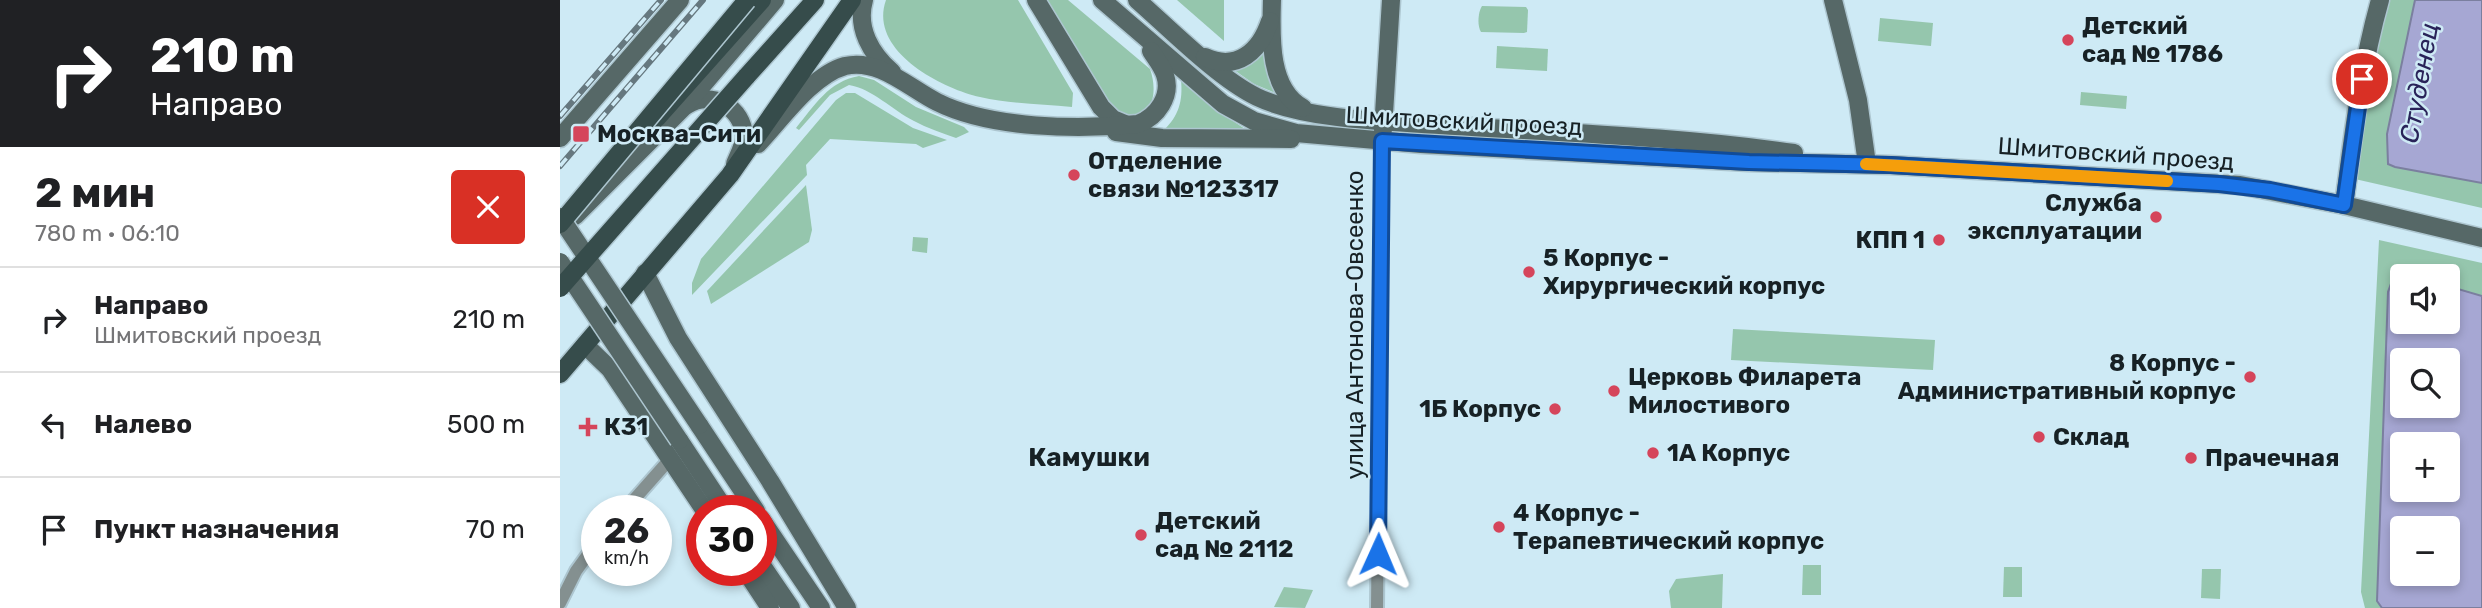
<!DOCTYPE html>
<html lang="ru">
<head>
<meta charset="utf-8">
<style>
  :root { --surface:#fff; --page:#f6f6f6; --text:#202124; --muted:#757577; --line:#e0e0e0 }
  body { margin:0; font-family:Rubik,sans-serif; background:var(--page); color:var(--text); height:100vh; display:flex; flex-direction:column; font-size:26px; white-space:nowrap }
  * { box-sizing:border-box; margin:0 }
  p { font-size:23px; color:var(--muted) }
  .icon { flex:none; width:38px; height:38px; fill:none; stroke:currentColor; stroke-width:2; stroke-linecap:round; stroke-linejoin:round }
  .map { position:relative; flex:1; overflow:hidden }
  .side { display:flex; flex-direction:column; background:var(--surface); width:560px }
  .side>* { flex:none }
  .hud { background:#202124; color:#fff; overflow:hidden }
  .controls { position:absolute; left:1830px; top:264px; display:grid; gap:14px }
  .controls a { display:grid; place-items:center; width:70px; height:70px; border-radius:7px; background:var(--surface); box-shadow:0 4px 10px #0003; font-size:35px }
  .speed { position:absolute; left:21px; top:495px; display:flex; gap:14px; font-size:35px; font-weight:700; text-align:center }
  .speed>* { display:grid; place-content:center; width:91px; height:91px; border-radius:50%; background:var(--surface); box-shadow:0 4px 10px #0003; line-height:1 }
  .speed small { font-size:18px; font-weight:400 }
  .speed .limit { border:10px solid #d22; background:#fff; color:#111 }
  .pin { position:absolute; display:grid; place-items:center; width:60px; height:60px; color:#fff; margin:-30px; border:4px solid #fff; border-radius:50%; box-shadow:0 2px 7px #0007 }
  .me { position:absolute; width:77px; margin:-38px; rotate:1deg; stroke-linejoin:round; filter:drop-shadow(0 0 5px #0008) }
  .turn { display:flex; align-items:center; gap:24px; height:147px; padding:0 35px; font-size:32px }
  .turn .icon { width:91px; height:91px; stroke-width:2.5 }
  .turn b { display:block; font-size:49px; line-height:60px }
  .round { display:grid; place-items:center; flex:none; width:74px; height:74px; border-radius:7px; background:var(--page) }
  .head { display:flex; align-items:center; justify-content:space-between; height:119px; padding:0 35px }
  h1 { font-size:42px; font-weight:700; line-height:52px }
  ul { padding:0; list-style:none }
  li { display:flex; align-items:center; gap:21px; height:105px; padding:0 35px; border-top:2px solid var(--line) }
  li div { flex:1 }
  li b { display:block; font-size:26px }
  li em { font-style:normal }
  main { display:flex; flex:1; min-height:0 }
  .map>svg:first-child { display:block }
  .green { fill:#95c6ad; fill-rule:evenodd }
  .water { fill:#a6a7d3; stroke:#7b7f9f; stroke-width:2; fill-rule:evenodd }
  .lines { fill:none; stroke-linecap:round; stroke-linejoin:round }
  .street-casing { stroke:#adc6d0; stroke-width:16 }
  .secondary-casing { stroke:#adc6d0; stroke-width:21 }
  .primary-casing { stroke:#adc6d0; stroke-width:21 }
  .street { stroke:#849090; stroke-width:12 }
  .secondary { stroke:#566867; stroke-width:18 }
  .primary { stroke:#364c4b; stroke-width:18 }
  .rail-casing { stroke:#66787f; stroke-width:6 }
  .rail { stroke:#ceeaf5; stroke-width:3.5; stroke-dasharray:10; stroke-linecap:butt }
  .secondary-bridge-casing { stroke:#adc6d0; stroke-width:21; stroke-linecap:butt }
  .primary-bridge-casing { stroke:#adc6d0; stroke-width:21; stroke-linecap:butt }
  .secondary-bridge { stroke:#566867; stroke-width:18 }
  .primary-bridge { stroke:#364c4b; stroke-width:18 }
  .route-casing { stroke:#114b97; stroke-width:18 }
  .route { stroke:#1a73e8; stroke-width:12 }
  .slow { stroke:#f59e0b; stroke-width:12 }
  .poi-dot { fill:#d5455b; stroke:#ceeaf5; stroke-width:2.5 }
  .labels { text-anchor:middle; stroke-width:5; stroke-linejoin:round; paint-order:stroke }
  .poi-label { font-size:24px; font-weight:bold; fill:#172125; stroke:#ceeaf5; text-anchor:start }
  .street-label { font-size:24px; fill:#172125; stroke:#ceeaf5 }
  .water-label { font-size:26px; font-style:italic; fill:#292359; stroke:#ceeaf5 }
  .neighbourhood-label { font-size:26px; font-weight:bold; fill:#172125; stroke:#ceeaf5 }
</style>
</head>
<body>
<main>
<section class="side">
<div class="hud">
<div class="turn"><svg class="icon" aria-label="right" viewBox="0 0 24 24"><path d="M7 20v-9h11M14 6l5 5-5 5"/></svg><div><b>210 m</b>Направо</div></div>
</div>
<div class="head"><div><h1>2 мин</h1><p>780 m · 06:10</p></div><a class="round" style="background:#d93025;color:#fff"><svg class="icon" aria-label="close" viewBox="0 0 24 24"><path d="M6 6l12 12M18 6L6 18"/></svg></a></div>
<ul>
<li><svg class="icon" aria-label="right" viewBox="0 0 24 24"><path d="M7 20v-9h11M14 6l5 5-5 5"/></svg><div><b>Направо</b><p>Шмитовский проезд</p></div><em>210 m</em></li>
<li><svg class="icon" aria-label="left" viewBox="0 0 24 24"><path d="M17 20v-9H6M10 6l-5 5 5 5"/></svg><div><b>Налево</b></div><em>500 m</em></li>
<li><svg class="icon" aria-label="arrive" viewBox="0 0 24 24"><path d="M6 21V4h12l-3 4 3 4H6"/></svg><div><b>Пункт назначения</b></div><em>70 m</em></li>
</ul>
</section>
<div class="map">
<svg width="1922" height="608" viewBox="0 0 1922 608">
  <rect width="100%" height="100%" fill="#ceeaf5"/>
  <g class="green">
    <path d="M326 0H458L513 93 512 107C482 104 450 104 420 97 380 88 308 50 326 0Z"/>
    <path d="M483 0H508L590 69C603 107 579 134 546 102Z"/>
    <polygon points="617,0 664,0 664,41"/>
    <polygon points="1827,0 1922,0 1922,208 1795,179 1819,29"/>
    <path d="M922 6 966 7 968 10 967 32 964 33 921 32C917 26 918 12 922 6Z"/>
    <polygon points="1320,18 1373,23 1371,46 1318,41"/>
    <polygon points="711,40 725,97 694,84 667,65"/>
    <polygon points="937,46 988,49 987,71 936,68"/>
    <path d="M299 76 314 80 356 107 404 127 409 132 396 138C382 133 367 128 354 121 332 110 313 89 289 85L270 95 239 130 236 128C254 106 269 81 299 76Z"/>
    <path d="M621 80 652 107 685 129 603 131C619 116 623 101 621 80Z"/>
    <polygon points="1521,92 1567,96 1566,109 1520,105"/>
    <polygon points="286,93 295,93 353,128 387,140 363,148 356,144 270,139 246,165 247,175 132,295 132,283 141,259 276,100"/>
    <polygon points="246,185 252,230 249,242 151,304 147,291"/>
    <polygon points="353,237 368,238 367,253 352,251"/>
    <path d="M1819 240 1922 263V608H1805L1801 592ZM1843 276H1888V322H1843ZM1843 360H1888V406H1843ZM1843 444H1888V490H1843ZM1843 528H1888V574H1843Z"/>
    <polygon points="1173,329 1375,340 1373,370 1171,360"/>
    <polygon points="1243,565 1261,565 1261,595 1242,595"/>
    <polygon points="1444,567 1462,567 1462,597 1443,597"/>
    <polygon points="1642,569 1661,569 1660,599 1641,598"/>
    <polygon points="1163,574 1162,608 1111,608 1109,591 1116,579"/>
    <polygon points="724,587 753,590 745,608 714,607"/>
  </g>
  <g class="water">
    <polygon points="1855,0 1922,0 1922,183 1835,167 1828,164 1827,134"/>
    <path d="M1853 268 1856 269 1860 276H1843V322H1888V286L1922 296V608H1822L1817 601 1828 292 1833 278 1836 275 1844 276ZM1843 360H1888V406H1843ZM1843 444H1888V490H1843ZM1843 528H1888V574H1843Z"/>
  </g>
  <g class="lines">
    <g class="street-casing">
      <g id="street">
        <polyline points="64,511 110,459"/>
        <polyline points="0,603 16,571 37,542"/>
        <polyline points="817,608 822,141"/>
      </g>
    </g>
    <g class="secondary-casing">
      <g id="secondary">
        <path d="M304 0C296 28 311 54 332 72"/>
        <polyline points="476,0 541,107 553,119 565,124"/>
        <polyline points="542,0 663,104 694,121 736,133 861,144 1189,162 1330,165 1680,185 1784,205 1922,238"/>
        <path d="M577 0C610 29 658 78 697 97 747 121 839 122 896 126 1009 133 1122 137 1234 153"/>
        <path d="M712 0C711 35 708 89 743 108"/>
        <polyline points="1273,0 1298,100 1307,164"/>
        <path d="M645 57C677 72 700 51 710 21"/>
        <path d="M127 105C151 89 184 108 184 137 184 146 178 156 175 164"/>
        <polyline points="823,130 831,0"/>
        <polyline points="556,132 602,138 731,139"/>
        <polyline points="0,138 120,0"/>
        <path d="M198 144C221 120 252 75 285 66 319 58 349 88 377 102 431 129 519 130 578 124 597 117 612 96 605 75 602 66 596 59 591 51"/>
        <path d="M1784 205C1793 136 1801 67 1820 0"/>
        <polyline points="15,216 124,107 215,0"/>
        <polyline points="85,273 118,338 210,481 287,608"/>
        <polyline points="25,345 50,369 145,511"/>
        <polyline points="139,425 196,511"/>
        <polyline points="119,440 166,511"/>
        <polyline points="201,519 261,608"/>
        <polyline points="201,564 231,608"/>
        <polyline points="185,570 210,608"/>
      </g>
    </g>
    <g class="primary-casing">
      <g id="primary">
        <polyline points="186,77 255,0"/>
        <polyline points="97,118 202,0"/>
        <polyline points="0,374 170,175 292,0"/>
      </g>
    </g>
    <use href="#street" class="street"/>
    <use href="#secondary" class="secondary"/>
    <use href="#primary" class="primary"/>
    <g class="rail-casing">
      <g id="rail">
        <polyline points="0,116 101,0"/>
        <polyline points="0,166 143,0"/>
      </g>
    </g>
    <use href="#rail" class="rail"/>
    <g class="secondary-bridge-casing">
      <g id="secondary-bridge">
        <polyline points="0,217 139,425"/>
        <polyline points="0,262 119,440"/>
      </g>
    </g>
    <g class="primary-bridge-casing">
      <g id="primary-bridge">
        <polyline points="0,224 187,0"/>
        <polyline points="0,288 186,77"/>
      </g>
    </g>
    <use href="#secondary-bridge" class="secondary-bridge"/>
    <use href="#primary-bridge" class="primary-bridge"/>
  </g>
  <g class="lines">
    <g class="route-casing">
      <polyline id="route" points="818,554 822,141 1189,162 1331,165 1659,184 1710,190 1784,205 1802,79"/>
    </g>
    <use href="#route" class="route"/>
    <polyline class="slow" points="1306,164 1607,181"/>
  </g>
  <g class="poi-dot">
    <circle cx="1508" cy="40" r="7"/>
    <rect x="12" y="125" width="18" height="18" rx="3.5"/>
    <circle cx="514" cy="175" r="7"/>
    <circle cx="1596" cy="217" r="7"/>
    <circle cx="1379" cy="240" r="7"/>
    <circle cx="969" cy="272" r="7"/>
    <circle cx="1690" cy="377" r="7"/>
    <circle cx="1054" cy="391" r="7"/>
    <circle cx="995" cy="409" r="7"/>
    <path d="M24.5 416.5h7v7h7v7h-7v7h-7v-7h-7v-7h7z"/>
    <circle cx="1479" cy="437" r="7"/>
    <circle cx="1093" cy="453" r="7"/>
    <circle cx="1631" cy="458" r="7"/>
    <circle cx="939" cy="527" r="7"/>
    <circle cx="581" cy="535" r="7"/>
  </g>
  <g class="labels">
    <g class="poi-label">
      <text x="1522" y="34">Детский<tspan x="1522" dy="28">сад № 1786</tspan></text>
      <text x="37" y="142">Москва-Сити</text>
      <text x="528" y="169">Отделение<tspan x="528" dy="28">связи №123317</tspan></text>
      <text x="1582" y="211" text-anchor="end">Служба<tspan x="1582" dy="28">эксплуатации</tspan></text>
      <text x="1365" y="248" text-anchor="end">КПП 1</text>
      <text x="983" y="266">5 Корпус -<tspan x="983" dy="28">Хирургический корпус</tspan></text>
      <text x="1676" y="371" text-anchor="end">8 Корпус -<tspan x="1676" dy="28">Административный корпус</tspan></text>
      <text x="1068" y="385">Церковь Филарета<tspan x="1068" dy="28">Милостивого</tspan></text>
      <text x="981" y="417" text-anchor="end">1Б Корпус</text>
      <text x="44" y="435">К31</text>
      <text x="1493" y="445">Склад</text>
      <text x="1107" y="461">1А Корпус</text>
      <text x="1645" y="466">Прачечная</text>
      <text x="953" y="521">4 Корпус -<tspan x="953" dy="28">Терапевтический корпус</tspan></text>
      <text x="595" y="529">Детский<tspan x="595" dy="28">сад № 2112</tspan></text>
    </g>
    <g class="street-label">
      <text transform="translate(904 121) rotate(3)" y="8">Шмитовский проезд</text>
      <text transform="translate(1556 154) rotate(4)" y="8">Шмитовский проезд</text>
      <text transform="translate(795 325) rotate(-90)" y="8">улица Антонова-Овсеенко</text>
    </g>
    <g class="water-label">
      <text transform="translate(1859 83) rotate(-80)" y="9">Студенец</text>
    </g>
    <g class="neighbourhood-label">
      <text x="529" y="466">Камушки</text>
    </g>
  </g>
</svg>
<div class="controls">
<a><svg class="icon" aria-label="sound" viewBox="0 0 24 24"><path d="M4 9h4l5-4v14l-5-4H4zM17 9q2 3 0 6"/></svg></a>
<a><svg class="icon" aria-label="search" viewBox="0 0 24 24"><circle cx="10" cy="10" r="6"/><path d="M15 15l6 6"/></svg></a>
<a>+</a>
<a>−</a>
</div>
<div class="speed"><div>26<small>km/h</small></div><div class="limit">30</div></div>
<div class="pin" style="left:1802px;top:79px;background:#d93025"><svg class="icon" aria-label="arrive" viewBox="0 0 24 24"><path d="M6 21V4h12l-3 4 3 4H6"/></svg></div>
<svg class="me" style="left:818px;top:554px" viewBox="-20 -20 40 40"><path d="M0-17L14 15 0 8-14 15z" fill="#1a73e8" stroke="#fff" stroke-width="4"/></svg>
</div>
</main>
</body>
</html>
